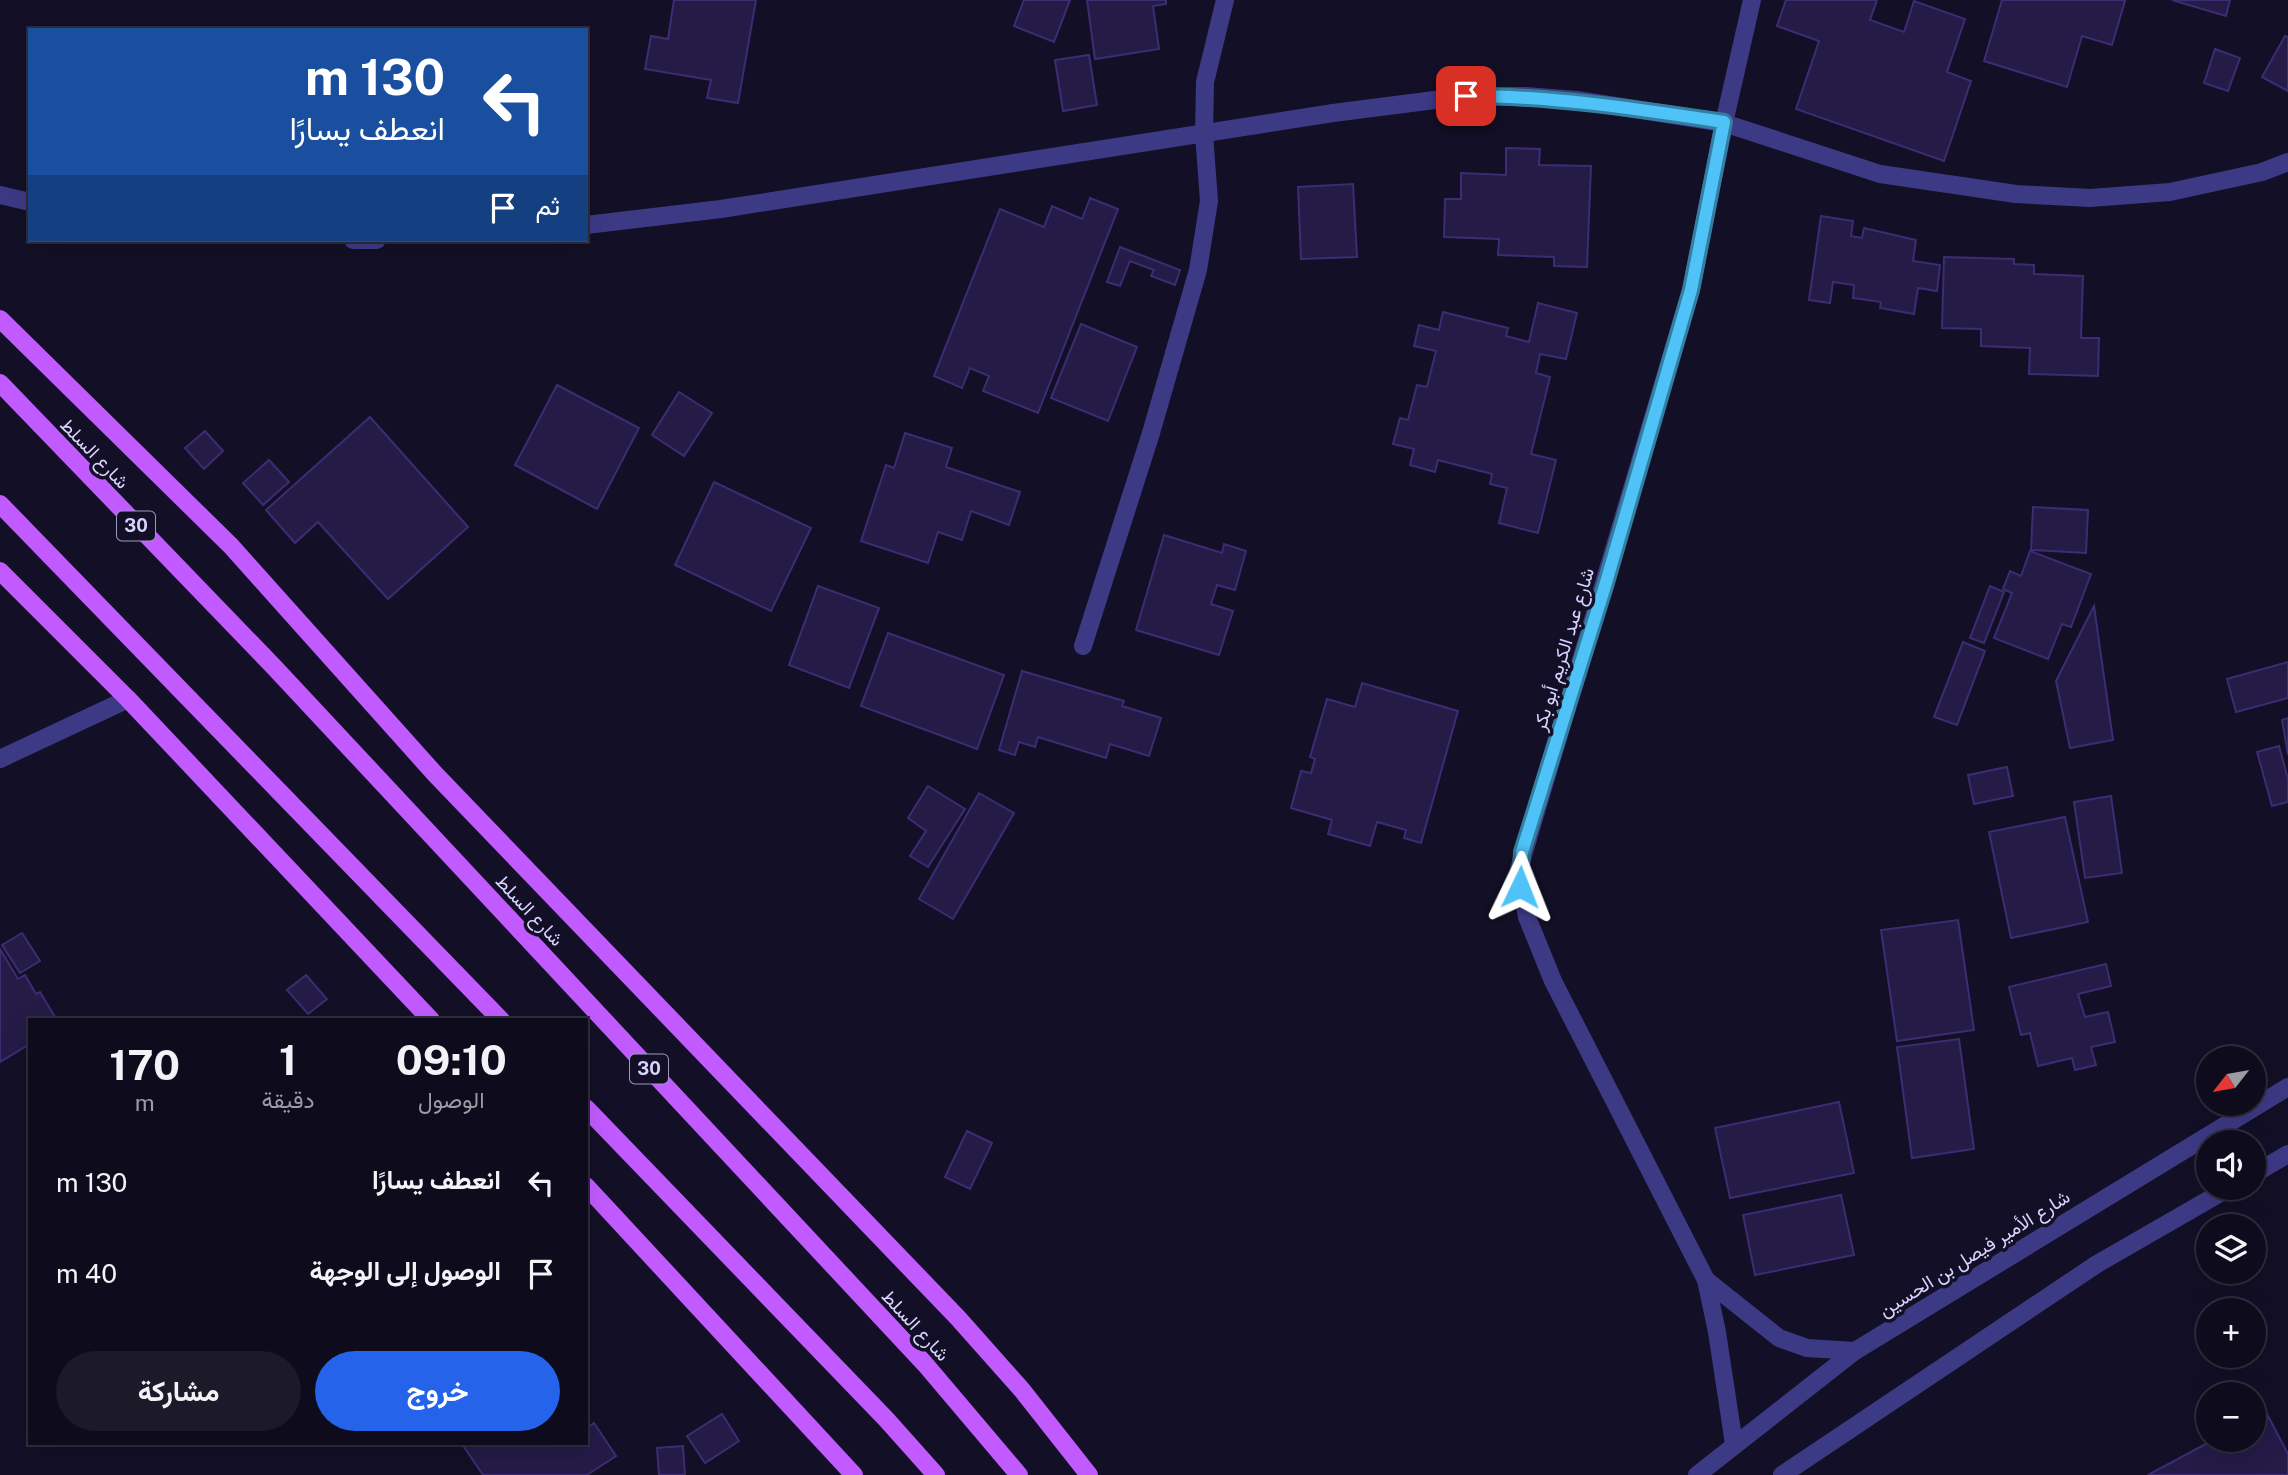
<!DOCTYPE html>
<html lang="ar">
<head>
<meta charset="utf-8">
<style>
  :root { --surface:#0e0b1c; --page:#1c1929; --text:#f1f3f6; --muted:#9b9ba3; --line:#2e2b3b; --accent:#2563eb }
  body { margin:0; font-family:"Public Sans",Vazirmatn,sans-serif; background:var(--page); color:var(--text); direction:rtl; height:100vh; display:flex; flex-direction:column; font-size:26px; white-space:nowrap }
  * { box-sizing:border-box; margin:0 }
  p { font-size:23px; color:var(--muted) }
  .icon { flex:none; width:38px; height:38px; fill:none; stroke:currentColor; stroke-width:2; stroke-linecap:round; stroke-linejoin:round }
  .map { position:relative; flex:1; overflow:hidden; direction:ltr }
  .panel { position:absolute; left:28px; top:1018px; width:560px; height:427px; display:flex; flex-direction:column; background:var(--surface); border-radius:0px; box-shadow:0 7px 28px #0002,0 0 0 2px var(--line); direction:rtl }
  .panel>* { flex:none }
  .top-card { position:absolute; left:28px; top:28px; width:560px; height:214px; border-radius:0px; box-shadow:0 7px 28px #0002,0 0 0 2px var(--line); direction:rtl; background:#1a4fa0; color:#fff; overflow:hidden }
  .needle { width:46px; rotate:239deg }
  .tools { position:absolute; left:2196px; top:1046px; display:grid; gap:14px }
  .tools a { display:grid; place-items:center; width:70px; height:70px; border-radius:50%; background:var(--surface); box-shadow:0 7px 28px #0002,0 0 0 2px var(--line); font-size:35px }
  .pin { position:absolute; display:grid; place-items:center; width:60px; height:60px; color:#fff; margin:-30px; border-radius:14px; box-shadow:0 4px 10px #0006 }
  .me { position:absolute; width:77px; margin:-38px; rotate:2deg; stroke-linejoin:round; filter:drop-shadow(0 0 5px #0008) }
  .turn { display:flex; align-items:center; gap:24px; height:147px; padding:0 28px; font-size:32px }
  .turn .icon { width:91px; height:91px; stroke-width:2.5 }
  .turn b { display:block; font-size:49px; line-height:60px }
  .then { display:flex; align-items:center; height:66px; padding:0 28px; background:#0003; gap:14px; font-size:26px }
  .eta { display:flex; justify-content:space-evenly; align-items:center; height:119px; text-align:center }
  .eta b { font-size:42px; font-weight:700; line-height:49px }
  .primary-button { display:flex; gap:14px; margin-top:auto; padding:14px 28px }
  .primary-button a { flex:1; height:80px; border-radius:42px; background:var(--accent); color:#fff; font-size:28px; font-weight:700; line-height:80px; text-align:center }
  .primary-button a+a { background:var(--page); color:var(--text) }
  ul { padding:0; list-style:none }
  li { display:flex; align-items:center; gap:21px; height:91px; padding:0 28px }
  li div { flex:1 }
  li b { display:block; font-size:26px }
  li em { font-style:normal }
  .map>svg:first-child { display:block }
  .building { fill:#241b47; stroke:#3b2d73; stroke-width:2 }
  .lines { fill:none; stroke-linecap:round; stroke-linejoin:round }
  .minor { stroke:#3d3a85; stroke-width:18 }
  .major { stroke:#c25bff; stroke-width:18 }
  .route-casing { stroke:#337fa1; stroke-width:18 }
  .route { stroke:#4fc3f7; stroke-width:12 }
  .labels { text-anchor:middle; stroke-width:7; stroke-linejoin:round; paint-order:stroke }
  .shield { fill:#130f26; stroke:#9e99be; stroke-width:2 }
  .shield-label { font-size:18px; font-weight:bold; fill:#d9d4ff }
  .street-label { font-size:19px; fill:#d9d4ff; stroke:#130f26 }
</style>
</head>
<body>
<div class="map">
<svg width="2288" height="1475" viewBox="0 0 2288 1475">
  <rect width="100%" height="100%" fill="#130f26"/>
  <g class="building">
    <polygon points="674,0 756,0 738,103 707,98 711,80 645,69 651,36 668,39"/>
    <polygon points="1024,0 1070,0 1054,42 1014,26"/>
    <polygon points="1087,0 1166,0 1166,4 1153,6 1159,49 1095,59"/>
    <polygon points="1786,0 1877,0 1870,20 1904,32 1914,1 1965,19 1947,72 1971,81 1944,161 1796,109 1819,41 1777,26"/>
    <polygon points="2002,0 2122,0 2125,1 2112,45 2082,36 2067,87 1984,61"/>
    <polygon points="2172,0 2230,0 2226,16"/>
    <polygon points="2285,36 2288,37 2288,91 2262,77"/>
    <polygon points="2215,49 2240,58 2228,91 2204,83"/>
    <polygon points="1089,55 1097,105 1063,111 1055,60"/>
    <polygon points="1506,148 1540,149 1539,165 1591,166 1587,267 1554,266 1554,257 1498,255 1499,239 1444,237 1445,199 1461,199 1461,173 1506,175"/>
    <polygon points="1353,184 1357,257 1301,259 1298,187"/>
    <polygon points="1090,198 1118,209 1038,413 983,391 989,376 970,368 962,388 934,376 1000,209 1044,227 1052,206 1082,219"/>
    <polygon points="1821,216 1853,221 1851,236 1862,238 1864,228 1916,240 1913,261 1940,265 1937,291 1918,288 1914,314 1880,308 1881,302 1853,298 1854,285 1833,282 1830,303 1809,300"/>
    <polygon points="1120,247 1180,270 1175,285 1151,276 1154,270 1130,261 1120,286 1107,282"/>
    <polygon points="1944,257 2014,259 2014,264 2034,265 2034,274 2083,276 2081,338 2099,338 2098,376 2029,374 2030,348 1981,346 1981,329 1942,328"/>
    <polygon points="1538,303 1577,313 1566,359 1540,354 1536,373 1550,377 1531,454 1556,460 1538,533 1499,523 1507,488 1490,484 1492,474 1438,460 1435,472 1410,465 1414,449 1393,444 1400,418 1408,420 1417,385 1427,387 1436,351 1414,346 1419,325 1439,330 1443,312 1508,328 1506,336 1529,342"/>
    <polygon points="1081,324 1137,347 1108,421 1051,398"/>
    <polygon points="557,385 639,428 597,509 515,465"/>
    <polygon points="679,392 712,413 684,456 652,435"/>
    <polygon points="370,417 468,527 388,599 318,522 295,543 266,510"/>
    <polygon points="205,431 223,451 204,469 185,448"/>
    <polygon points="905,433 952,448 946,467 1020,492 1009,525 971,511 962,540 938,532 928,563 861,541 886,465 894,468"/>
    <polygon points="269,460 289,482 263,505 243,483"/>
    <polygon points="714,482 811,528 771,611 675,565"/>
    <polygon points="2033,507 2088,510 2086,553 2031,550"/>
    <polygon points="1164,535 1222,553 1224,544 1246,551 1235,590 1217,585 1211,604 1233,611 1219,655 1136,630"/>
    <polygon points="2030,551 2091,574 2071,627 2062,624 2048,659 1994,638 2012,593 2003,589 2010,571 2021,576"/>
    <polygon points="818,586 879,608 849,688 789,665"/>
    <polygon points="1990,586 2004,592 1984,643 1970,638"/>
    <polygon points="2094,606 2113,740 2070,748 2056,681"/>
    <polygon points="888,633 1004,675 977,749 861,706"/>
    <polygon points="1963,642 1985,651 1957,725 1934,717"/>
    <polygon points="2288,662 2288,698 2236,712 2227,679"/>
    <polygon points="1022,671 1124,701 1122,706 1161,718 1149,756 1110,744 1106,758 1038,737 1035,747 1019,742 1015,755 999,750"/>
    <polygon points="1362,683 1458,711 1421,843 1404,838 1406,830 1377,822 1370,846 1328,834 1332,820 1291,808 1301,771 1311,773 1315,759 1310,757 1327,699 1355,707"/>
    <polygon points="2288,718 2288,755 2282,720"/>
    <polygon points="2279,746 2288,779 2288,802 2272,806 2257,752"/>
    <polygon points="2007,767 2013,796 1974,804 1968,775"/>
    <polygon points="928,786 965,809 928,867 910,856 926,831 908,818"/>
    <polygon points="979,793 1014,813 953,919 919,899"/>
    <polygon points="2111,796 2122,873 2085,878 2074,802"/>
    <polygon points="2065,817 2088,922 2011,938 1989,832"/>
    <polygon points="1958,920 1974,1030 1897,1041 1881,930"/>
    <polygon points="22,933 40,961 20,973 2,945"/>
    <polygon points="0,949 18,979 25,975 36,994 40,992 57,1020 30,1020 30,1044 0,1062"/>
    <polygon points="2106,964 2111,986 2078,994 2085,1017 2108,1012 2115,1042 2091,1047 2096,1065 2075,1070 2072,1058 2038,1066 2030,1033 2021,1035 2009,987"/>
    <polygon points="306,975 327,999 308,1014 287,990"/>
    <polygon points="1959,1039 1974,1149 1912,1158 1897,1047"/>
    <polygon points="1839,1102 1854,1173 1730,1198 1715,1128"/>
    <polygon points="967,1131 992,1143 970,1189 945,1177"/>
    <polygon points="1841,1195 1854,1255 1755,1275 1743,1215"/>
    <polygon points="2266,1412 2288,1454 2288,1475 2148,1475 2213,1440 2254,1440 2254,1419"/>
    <polygon points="722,1414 739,1441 705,1463 687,1436"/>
    <polygon points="594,1423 616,1456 587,1475 483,1475 462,1444 586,1444 586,1429"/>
    <polygon points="683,1446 685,1475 659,1475 657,1448"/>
  </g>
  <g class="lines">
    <g class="minor">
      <polyline points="0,195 30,202"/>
      <polyline points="586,225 721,209 1333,113 1466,96 1526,96 1577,100 1724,123 1880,174 2016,194 2090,198 2170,192 2262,172 2288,162"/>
      <polyline points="353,240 377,240"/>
      <polyline points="1083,646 1151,433 1198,270 1209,201 1204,134 1205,82 1225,0"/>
      <polyline points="0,759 128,699"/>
      <polyline points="2254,1174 2288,1154"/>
      <polyline points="1706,1280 1779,1338 1807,1348 1855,1351"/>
      <polyline points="1734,1444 1717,1332 1706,1280 1553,981 1527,917 1519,869 1691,290 1724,123 1752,0"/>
      <polyline points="1697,1475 1855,1351 2288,1087"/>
      <polyline points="1782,1475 2097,1264 2229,1188"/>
    </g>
    <g class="major">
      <polyline points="0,319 231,546 435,774 958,1318 1022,1390 1089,1475"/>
      <polyline points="0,383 274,667 925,1364 1019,1475"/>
      <polyline points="0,504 501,1020"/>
      <polyline points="0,571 128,699 431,1020"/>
      <polyline points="586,1108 886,1419 936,1475"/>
      <polyline points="586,1186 854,1475"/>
    </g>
  </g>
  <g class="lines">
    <g class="route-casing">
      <path id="route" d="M1466 96C1553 96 1637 109 1724 122L1691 290 1605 586 1522 852 1520 887"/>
    </g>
    <use href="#route" class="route"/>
  </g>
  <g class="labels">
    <g class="shield">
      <rect x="117" y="511.5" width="38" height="29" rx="5"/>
      <rect x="630" y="1054.5" width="38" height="29" rx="5"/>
    </g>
    <g class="shield-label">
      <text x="136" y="532">30</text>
      <text x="649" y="1075">30</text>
    </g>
    <g class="street-label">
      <text transform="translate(95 453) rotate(46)" y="7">شارع السلط</text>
      <text transform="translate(1563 649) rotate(-73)" y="7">شارع عبد الكريم أبو بكر</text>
      <text transform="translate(530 910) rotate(47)" y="7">شارع السلط</text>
      <text transform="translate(1974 1253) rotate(-32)" y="7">شارع الأمير فيصل بن الحسين</text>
      <text transform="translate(916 1325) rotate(47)" y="7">شارع السلط</text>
    </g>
  </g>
</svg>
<div class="tools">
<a><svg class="needle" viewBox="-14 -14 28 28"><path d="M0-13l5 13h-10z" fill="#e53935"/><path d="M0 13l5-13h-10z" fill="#9b9ba3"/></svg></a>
<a><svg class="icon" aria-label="sound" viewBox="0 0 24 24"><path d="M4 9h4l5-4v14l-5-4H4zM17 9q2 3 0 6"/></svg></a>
<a><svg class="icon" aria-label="layers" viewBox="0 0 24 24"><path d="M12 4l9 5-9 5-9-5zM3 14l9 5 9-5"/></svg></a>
<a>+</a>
<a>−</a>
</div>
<div class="pin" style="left:1466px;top:96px;background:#d93025"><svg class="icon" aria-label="arrive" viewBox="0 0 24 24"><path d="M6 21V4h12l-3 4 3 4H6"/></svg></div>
<svg class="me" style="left:1520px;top:887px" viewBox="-20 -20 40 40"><path d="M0-17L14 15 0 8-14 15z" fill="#4fc3f7" stroke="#fff" stroke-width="4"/></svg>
<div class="top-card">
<div class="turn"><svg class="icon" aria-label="left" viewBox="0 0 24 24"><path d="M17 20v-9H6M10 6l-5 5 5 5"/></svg><div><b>130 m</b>انعطف يسارًا</div></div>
<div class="then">ثم<svg class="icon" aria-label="arrive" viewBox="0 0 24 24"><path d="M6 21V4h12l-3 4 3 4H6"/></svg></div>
</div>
<section class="panel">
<div class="eta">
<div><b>09:10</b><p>الوصول</p></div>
<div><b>1</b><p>دقيقة</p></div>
<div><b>170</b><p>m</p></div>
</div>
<ul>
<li><svg class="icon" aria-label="left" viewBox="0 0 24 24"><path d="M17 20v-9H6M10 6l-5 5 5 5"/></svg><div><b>انعطف يسارًا</b></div><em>130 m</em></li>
<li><svg class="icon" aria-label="arrive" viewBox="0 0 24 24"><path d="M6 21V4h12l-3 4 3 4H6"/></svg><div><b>الوصول إلى الوجهة</b></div><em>40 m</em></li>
</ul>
<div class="primary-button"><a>خروج</a><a>مشاركة</a></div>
</section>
</div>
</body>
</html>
